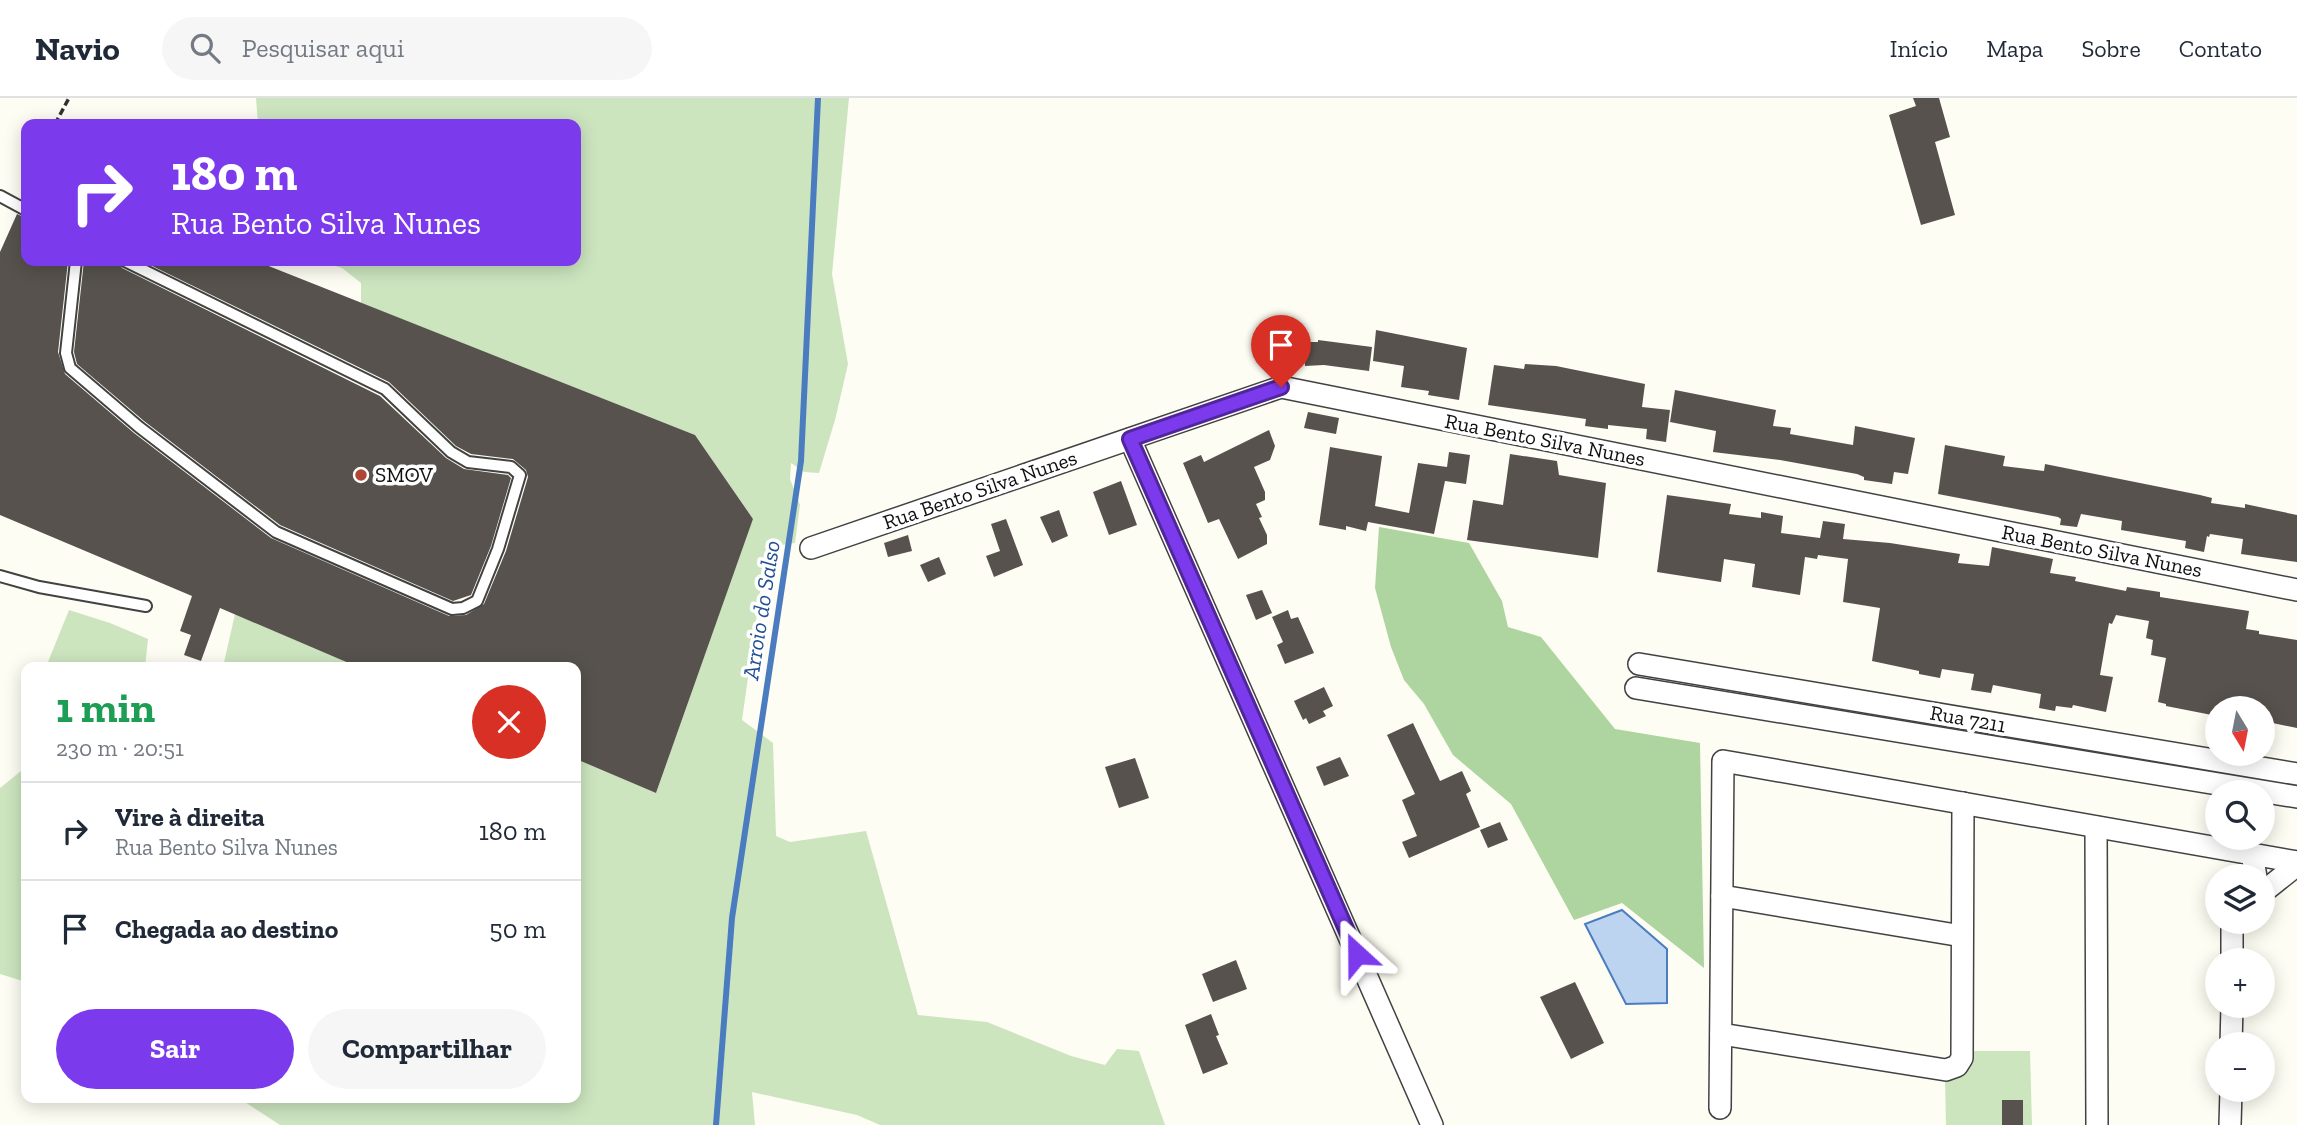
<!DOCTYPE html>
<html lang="pt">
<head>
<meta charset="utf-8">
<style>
  :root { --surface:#fff; --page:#f6f6f7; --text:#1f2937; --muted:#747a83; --line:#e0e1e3; --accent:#7c3aed }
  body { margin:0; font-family:"Zilla Slab",serif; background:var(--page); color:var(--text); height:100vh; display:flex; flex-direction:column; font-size:26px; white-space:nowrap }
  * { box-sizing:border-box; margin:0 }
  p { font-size:23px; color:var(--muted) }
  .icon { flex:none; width:38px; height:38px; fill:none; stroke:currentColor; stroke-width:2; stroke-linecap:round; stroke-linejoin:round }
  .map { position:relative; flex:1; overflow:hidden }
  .drawer { position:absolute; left:21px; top:564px; width:560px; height:441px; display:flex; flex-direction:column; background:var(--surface); border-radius:14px; box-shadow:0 4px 18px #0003 }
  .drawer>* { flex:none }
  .hud { position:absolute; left:21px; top:21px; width:560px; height:147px; border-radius:14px; box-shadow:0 4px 18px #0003; background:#7c3aed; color:#fff; overflow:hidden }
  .needle { width:46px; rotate:170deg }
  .controls { position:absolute; left:2205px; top:598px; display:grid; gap:14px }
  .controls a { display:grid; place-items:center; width:70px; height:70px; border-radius:50%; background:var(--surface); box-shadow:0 4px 18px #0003; font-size:35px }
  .pin { position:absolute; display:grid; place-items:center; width:60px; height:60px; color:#fff; margin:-72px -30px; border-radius:50% 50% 50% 0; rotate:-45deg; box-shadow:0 0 7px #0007 }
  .pin .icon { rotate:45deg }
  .me { position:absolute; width:77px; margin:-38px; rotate:336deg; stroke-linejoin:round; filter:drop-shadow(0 0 5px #0008) }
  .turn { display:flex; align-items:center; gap:24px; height:147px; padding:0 35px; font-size:32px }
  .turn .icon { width:91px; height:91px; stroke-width:2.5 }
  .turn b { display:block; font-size:49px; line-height:60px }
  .round { display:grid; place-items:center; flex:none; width:74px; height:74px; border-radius:37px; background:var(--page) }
  .headline { display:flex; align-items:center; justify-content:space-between; height:119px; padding:0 35px }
  h1 { font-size:42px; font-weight:700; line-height:52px; color:#1e9e55 }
  .primary-button { display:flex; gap:14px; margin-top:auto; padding:14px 35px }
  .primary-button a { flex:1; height:80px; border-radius:42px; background:var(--accent); color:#fff; font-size:28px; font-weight:700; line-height:80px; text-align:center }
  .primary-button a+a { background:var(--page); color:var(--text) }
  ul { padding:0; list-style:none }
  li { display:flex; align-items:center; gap:21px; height:98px; padding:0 35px; border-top:2px solid var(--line) }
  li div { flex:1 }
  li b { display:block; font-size:26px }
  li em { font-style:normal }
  header { display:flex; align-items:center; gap:42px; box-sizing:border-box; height:98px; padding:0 35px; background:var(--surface); border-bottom:2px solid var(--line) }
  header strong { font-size:33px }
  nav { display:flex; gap:38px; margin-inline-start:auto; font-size:24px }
  .search { width:490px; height:63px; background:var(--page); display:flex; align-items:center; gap:18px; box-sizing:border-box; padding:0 24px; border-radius:38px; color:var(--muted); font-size:26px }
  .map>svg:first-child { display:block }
  .green { fill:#cce5bf }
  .forest { fill:#aed4a0 }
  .water { fill:#bcd4f0; stroke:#4b7cc0; stroke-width:2 }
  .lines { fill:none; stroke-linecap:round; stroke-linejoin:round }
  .stream { stroke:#4b7cc0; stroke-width:6 }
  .building { fill:#57524d }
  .lane-casing { stroke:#424242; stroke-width:14 }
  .street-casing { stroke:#424242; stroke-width:24 }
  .path { stroke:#313131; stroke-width:3.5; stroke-dasharray:7 3.5; stroke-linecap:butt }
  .lane { stroke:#fff; stroke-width:10 }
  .street { stroke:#fff; stroke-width:21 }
  .route-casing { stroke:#51269a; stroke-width:18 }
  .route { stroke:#7c3aed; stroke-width:12 }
  .poi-dot { fill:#b14535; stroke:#fff; stroke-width:2.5 }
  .labels { text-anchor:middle; stroke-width:7; stroke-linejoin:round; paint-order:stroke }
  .street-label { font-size:21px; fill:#0f0f0f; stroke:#fff }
  .poi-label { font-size:21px; fill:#0f0f0f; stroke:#fff; text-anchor:start }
  .water-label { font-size:23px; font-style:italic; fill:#255095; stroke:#fff }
</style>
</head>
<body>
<header>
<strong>Navio</strong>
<div class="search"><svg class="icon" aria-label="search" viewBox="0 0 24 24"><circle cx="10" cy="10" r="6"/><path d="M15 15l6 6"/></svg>Pesquisar aqui</div>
<nav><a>Início</a><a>Mapa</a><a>Sobre</a><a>Contato</a></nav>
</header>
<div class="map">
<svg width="2297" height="1027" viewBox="0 0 2297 1027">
  <rect width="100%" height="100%" fill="#fefdf3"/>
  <g class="green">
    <polygon points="256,0 849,0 832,176 848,266 835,322 819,375 804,374 791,365 790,381 800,407 795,445 781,447 767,445 742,622 773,645 776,738 790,744 866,733 918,917 987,924 1071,958 1105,967 1117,951 1139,953 1165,1027 880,1027 857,1017 752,994 755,1027 280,1027 237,999 576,999 576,661 656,695 753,421 695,337 361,205 361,185 342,170 320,163 576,163 576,26 258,26"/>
    <polygon points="69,512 110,525 148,541 145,569 46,569"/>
    <polygon points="235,516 358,569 223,569"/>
    <polygon points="26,669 26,884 0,876 0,690"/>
    <path d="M1973 953H2030L2032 1027H1946L1945 983C1962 979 1972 971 1973 953Z"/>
  </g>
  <polygon class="forest" points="1379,429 1469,445 1502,503 1508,529 1541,539 1615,631 1700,645 1704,870 1622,805 1574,822 1511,706 1453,657 1424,606 1404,582 1391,549 1375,490"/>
  <polygon class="water" points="1622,812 1667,851 1667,905 1626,906 1585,826"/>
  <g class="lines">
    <polyline class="stream" points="716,1027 732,820 801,363 818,0"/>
  </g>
  <g class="building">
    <polygon points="1913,0 1939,0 1950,39 1935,44 1955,117 1921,127 1889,17 1916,8"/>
    <polygon points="17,116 26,120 26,163 68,163 58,254 65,276 134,335 271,440 449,518 466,517 484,506 506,453 528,379 526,372 513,361 471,356 456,348 389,284 142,163 256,163 695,337 753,421 656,695 576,661 576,569 358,569 220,510 201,563 184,557 191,537 180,533 192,498 0,417 0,154"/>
    <polygon points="84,163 117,163 122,170 380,298 446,360 464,371 508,377 511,380 491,448 471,497 453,503 280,427 144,323 77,266 74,254"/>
    <polygon points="1376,232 1467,250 1459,302 1428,297 1429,293 1401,289 1404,268 1373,263"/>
    <polygon points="1318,242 1372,249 1369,273 1324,267 1305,268 1304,244 1318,244"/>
    <polygon points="1525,266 1556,268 1645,286 1642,309 1670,312 1666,344 1646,341 1647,331 1608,327 1608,331 1585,328 1586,321 1488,307 1494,267 1524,271"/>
    <polygon points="1675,292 1776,312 1773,328 1791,330 1790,336 1853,347 1855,328 1915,340 1908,376 1894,374 1892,386 1864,382 1864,379 1857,376 1780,362 1713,354 1716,333 1670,324"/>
    <polygon points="1308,314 1339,320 1336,336 1304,330"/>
    <polygon points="1269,332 1275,348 1270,362 1254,369 1265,394 1265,402 1256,406 1262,419 1259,420 1267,437 1267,446 1238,461 1219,421 1208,425 1183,365 1201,357 1204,364"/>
    <polygon points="1945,347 2005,358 2003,368 2044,373 2045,366 2200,397 2212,400 2211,405 2245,410 2245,406 2297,417 2297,464 2241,456 2243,441 2210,436 2209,439 2207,438 2204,454 2185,450 2186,443 2121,432 2122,423 2081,416 2077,429 2060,427 2061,421 2058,419 1938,396"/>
    <polygon points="1330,349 1382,358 1375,408 1409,415 1418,365 1447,369 1449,354 1470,357 1466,386 1445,383 1434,436 1368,424 1366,433 1346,428 1346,432 1319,427"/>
    <polygon points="1510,356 1557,363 1559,377 1606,385 1598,460 1467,442 1473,402 1503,407"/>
    <polygon points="1121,383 1137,427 1109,437 1093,394"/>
    <polygon points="1667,397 1731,406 1729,416 1761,420 1761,414 1783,418 1781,435 1820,440 1823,423 1845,426 1843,441 1890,445 1960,456 1958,465 1989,468 1992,449 2053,461 2050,475 2076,479 2075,483 2126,493 2127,489 2160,494 2160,499 2249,513 2246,531 2259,533 2259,536 2297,542 2297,630 2263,623 2263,611 2217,611 2217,618 2166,608 2166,606 2158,604 2166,560 2151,557 2153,542 2146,540 2149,523 2116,517 2112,526 2109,525 2100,577 2113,579 2106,614 2073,607 2072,610 2056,608 2055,613 2039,610 2041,596 1993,587 1991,595 1971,592 1974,576 1942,571 1940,580 1919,576 1919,573 1872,563 1880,510 1843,504 1848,461 1818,457 1817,461 1805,459 1800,497 1752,489 1755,466 1724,461 1721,484 1657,474"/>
    <polygon points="1059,412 1068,438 1052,445 1040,419"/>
    <polygon points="1006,421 1023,467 994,479 986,458 1000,453 991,426"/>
    <polygon points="908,437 912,453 888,459 884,445"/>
    <polygon points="939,459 946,476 928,484 920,467"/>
    <polygon points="1262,492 1272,515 1256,522 1246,497"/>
    <polygon points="1288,512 1291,521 1298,519 1314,555 1285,566 1277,547 1283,544 1272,519"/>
    <polygon points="1324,589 1333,608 1323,613 1326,618 1309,626 1306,620 1303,622 1294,603"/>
    <polygon points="1413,625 1440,683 1462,673 1471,693 1466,696 1480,729 1409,760 1402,744 1417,738 1402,702 1415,696 1387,637"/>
    <polygon points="1340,659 1349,678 1324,688 1316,669"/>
    <polygon points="1135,660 1149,700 1119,710 1105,669"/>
    <polygon points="1500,724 1508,742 1488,750 1480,732"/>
    <polygon points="1236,862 1247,891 1213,904 1202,876"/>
    <polygon points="1575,884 1604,945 1571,961 1540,899"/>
    <polygon points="1211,916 1219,937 1216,938 1228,966 1203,976 1185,927"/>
    <rect x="2002" y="1002" width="21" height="25"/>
  </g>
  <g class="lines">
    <g class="lane-casing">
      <g id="lane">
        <polyline points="0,98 26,112"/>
        <polyline points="76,163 66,255 70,270 139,329 276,434 452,511 463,510 477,503 498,451 520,377 511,369 468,364 451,354 385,291 125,163"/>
        <polyline points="0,478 39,489 146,508"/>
      </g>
    </g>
    <g class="street-casing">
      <g id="street">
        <polyline points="1130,341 1432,1027"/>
        <polyline points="811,450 1281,289 2297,492"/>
        <polyline points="1639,566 2297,676"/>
        <polyline points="1636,590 2297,699"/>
        <polyline points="2096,729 2097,1027"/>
        <polyline points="2252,756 2256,779"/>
        <polyline points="2263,794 2297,767"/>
        <polyline points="1722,798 1962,838"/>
        <polyline points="2232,863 2232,824"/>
        <polyline points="1721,936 1946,972 1957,968 1962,960 1963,705"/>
        <polyline points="2231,947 2232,908"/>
        <polyline points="1720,1010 1723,663 2297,764"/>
        <polyline points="2230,1027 2231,992"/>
      </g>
    </g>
    <polyline class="path" points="55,26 69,0"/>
    <use href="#lane" class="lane"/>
    <use href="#street" class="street"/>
  </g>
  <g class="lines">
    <g class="route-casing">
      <polyline id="route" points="1281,289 1130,341 1357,856"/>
    </g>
    <use href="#route" class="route"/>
  </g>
  <circle class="poi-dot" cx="361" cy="377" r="7"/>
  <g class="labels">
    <g class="street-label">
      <text transform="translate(1545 342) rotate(11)" y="7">Rua Bento Silva Nunes</text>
      <text transform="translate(980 392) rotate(-19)" y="7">Rua Bento Silva Nunes</text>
      <text transform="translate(2102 453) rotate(11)" y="7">Rua Bento Silva Nunes</text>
      <text transform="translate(1968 621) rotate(10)" y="7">Rua 7211</text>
    </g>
    <g class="poi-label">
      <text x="375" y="384">SMOV</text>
    </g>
    <g class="water-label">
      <text transform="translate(761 512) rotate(-81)" y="8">Arroio do Salso</text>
    </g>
  </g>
</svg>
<div class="controls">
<a><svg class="needle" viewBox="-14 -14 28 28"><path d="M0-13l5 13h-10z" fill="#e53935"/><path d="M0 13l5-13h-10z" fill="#747a83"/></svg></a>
<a><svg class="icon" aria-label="search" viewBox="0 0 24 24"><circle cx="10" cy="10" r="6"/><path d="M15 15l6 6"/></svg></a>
<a><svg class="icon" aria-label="layers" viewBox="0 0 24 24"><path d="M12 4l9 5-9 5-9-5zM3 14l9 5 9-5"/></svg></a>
<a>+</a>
<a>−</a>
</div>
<div class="pin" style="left:1281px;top:289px;background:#d93025"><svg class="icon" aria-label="arrive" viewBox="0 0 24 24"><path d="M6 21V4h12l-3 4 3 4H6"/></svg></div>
<svg class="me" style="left:1357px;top:856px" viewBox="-20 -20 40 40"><path d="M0-17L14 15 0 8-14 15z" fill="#7c3aed" stroke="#fff" stroke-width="4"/></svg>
<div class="hud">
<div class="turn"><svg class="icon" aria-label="right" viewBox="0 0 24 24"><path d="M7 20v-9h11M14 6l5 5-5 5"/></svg><div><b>180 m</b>Rua Bento Silva Nunes</div></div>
</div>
<section class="drawer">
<div class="headline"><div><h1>1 min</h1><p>230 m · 20:51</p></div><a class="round" style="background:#d93025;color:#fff"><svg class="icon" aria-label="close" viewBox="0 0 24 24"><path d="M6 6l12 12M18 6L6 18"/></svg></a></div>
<ul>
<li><svg class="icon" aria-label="right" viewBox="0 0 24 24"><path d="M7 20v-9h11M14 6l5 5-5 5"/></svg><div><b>Vire à direita</b><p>Rua Bento Silva Nunes</p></div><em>180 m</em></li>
<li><svg class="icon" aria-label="arrive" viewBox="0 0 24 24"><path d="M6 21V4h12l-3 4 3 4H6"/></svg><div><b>Chegada ao destino</b></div><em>50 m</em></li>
</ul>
<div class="primary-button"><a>Sair</a><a>Compartilhar</a></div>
</section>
</div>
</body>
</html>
